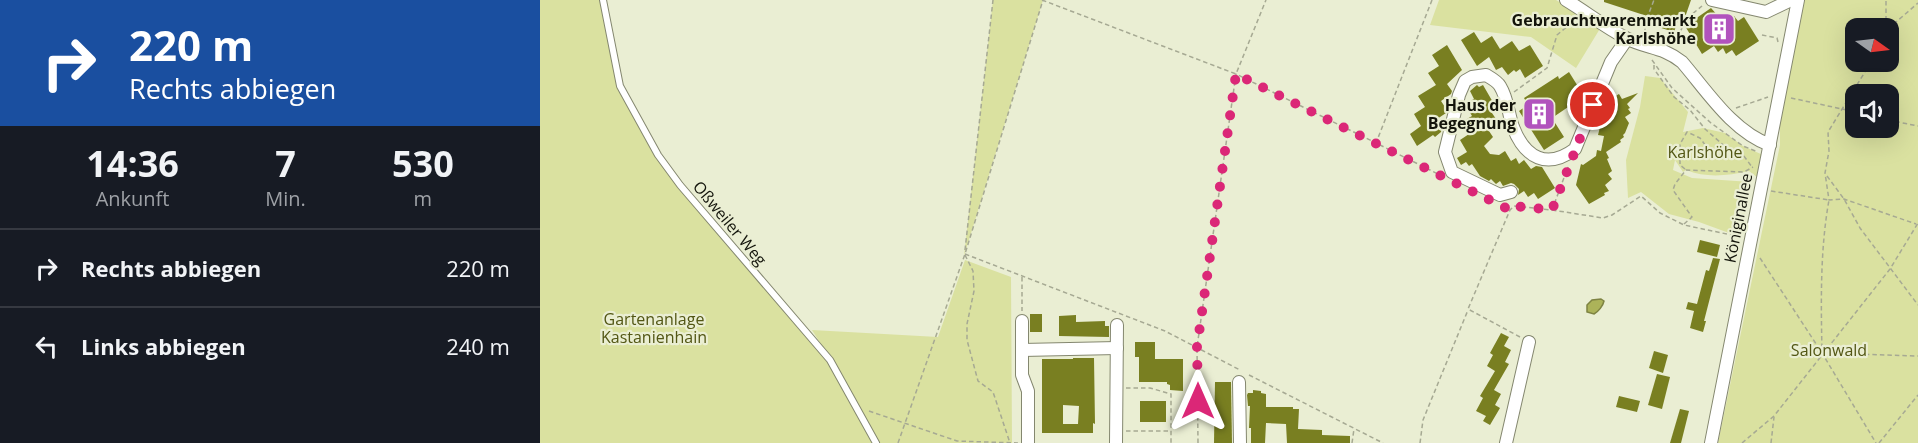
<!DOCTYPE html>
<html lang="de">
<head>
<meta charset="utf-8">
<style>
  :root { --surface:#171b24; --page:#242831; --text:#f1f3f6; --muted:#9ea1a6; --line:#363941 }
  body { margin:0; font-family:"Open Sans",sans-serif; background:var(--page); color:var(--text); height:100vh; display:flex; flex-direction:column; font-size:22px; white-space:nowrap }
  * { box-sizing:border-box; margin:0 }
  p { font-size:20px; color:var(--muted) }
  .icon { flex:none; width:33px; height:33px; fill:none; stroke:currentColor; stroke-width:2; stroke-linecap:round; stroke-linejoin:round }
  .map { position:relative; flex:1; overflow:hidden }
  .side { display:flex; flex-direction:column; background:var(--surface); width:540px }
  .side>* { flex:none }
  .guide { background:#1a4fa0; color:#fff; overflow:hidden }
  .needle { width:39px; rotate:104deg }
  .buttons { position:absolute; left:1305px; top:18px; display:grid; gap:12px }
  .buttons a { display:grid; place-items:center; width:54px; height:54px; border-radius:12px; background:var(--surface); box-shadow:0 6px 24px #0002; font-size:30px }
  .pin { position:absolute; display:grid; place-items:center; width:51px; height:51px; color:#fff; margin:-26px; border:3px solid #fff; border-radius:50%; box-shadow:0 2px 6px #0007 }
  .me { position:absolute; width:66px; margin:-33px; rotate:0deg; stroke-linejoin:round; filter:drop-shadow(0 0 4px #0008) }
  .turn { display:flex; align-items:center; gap:21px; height:126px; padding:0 30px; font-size:27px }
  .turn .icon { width:78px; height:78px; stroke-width:2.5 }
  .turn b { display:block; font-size:42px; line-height:51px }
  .eta { display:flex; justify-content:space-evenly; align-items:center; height:102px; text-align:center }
  .eta b { font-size:36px; font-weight:700; line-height:42px }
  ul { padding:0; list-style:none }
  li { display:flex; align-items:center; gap:18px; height:78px; padding:0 30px; border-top:2px solid var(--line) }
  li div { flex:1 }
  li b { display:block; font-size:22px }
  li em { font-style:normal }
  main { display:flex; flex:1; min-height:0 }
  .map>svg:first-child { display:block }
  .green { fill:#dae1a0; fill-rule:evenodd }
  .water { fill:#acb359; stroke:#7e8342; stroke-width:1.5 }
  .building { fill:#797f21; fill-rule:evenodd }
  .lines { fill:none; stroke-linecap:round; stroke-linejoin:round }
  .lane-casing { stroke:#84876f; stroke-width:8 }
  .street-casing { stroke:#84876f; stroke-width:14 }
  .path { stroke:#a6a993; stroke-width:1.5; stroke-dasharray:4.5 3; stroke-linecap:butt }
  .lane { stroke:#fff; stroke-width:6 }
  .street { stroke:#fff; stroke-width:12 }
  .route { stroke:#db2777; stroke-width:10; stroke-dasharray:0 18 }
  .labels { text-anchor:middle; stroke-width:4.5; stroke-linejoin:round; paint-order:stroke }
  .poi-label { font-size:16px; font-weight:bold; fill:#13140b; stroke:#eaeed3; text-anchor:end }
  .park-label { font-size:16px; fill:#525614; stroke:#eaeed3 }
  .street-label { font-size:16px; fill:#13140b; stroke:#eaeed3 }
</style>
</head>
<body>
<main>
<section class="side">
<div class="guide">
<div class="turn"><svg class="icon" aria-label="right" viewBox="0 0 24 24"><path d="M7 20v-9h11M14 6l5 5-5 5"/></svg><div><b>220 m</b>Rechts abbiegen</div></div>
</div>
<div class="eta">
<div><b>14:36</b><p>Ankunft</p></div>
<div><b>7</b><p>Min.</p></div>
<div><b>530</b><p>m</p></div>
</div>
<ul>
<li><svg class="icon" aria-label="right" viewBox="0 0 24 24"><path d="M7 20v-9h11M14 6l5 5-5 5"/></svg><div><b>Rechts abbiegen</b></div><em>220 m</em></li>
<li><svg class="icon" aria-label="left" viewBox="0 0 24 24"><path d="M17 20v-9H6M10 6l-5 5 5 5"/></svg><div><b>Links abbiegen</b></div><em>240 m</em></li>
</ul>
</section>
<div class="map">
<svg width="1378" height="443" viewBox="0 0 1378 443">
  <rect width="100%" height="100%" fill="#eaeed3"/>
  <g class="green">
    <polygon points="0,0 63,0 80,86 118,155 287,354 272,330 398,337 425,260 471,277 472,443 0,443"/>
    <polygon points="453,0 503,0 424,256"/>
    <polygon points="899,0 1016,0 1061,27 1036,68 991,37 890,25"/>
    <path d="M1260 0H1378V443H1178L1240 145V111ZM1316 28H1348V62H1316ZM1316 94H1348V128H1316Z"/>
    <path d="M1105 76 1120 78 1148 112 1143 132 1163 128 1185 133 1203 146 1223 155 1218 178 1209 171C1187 176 1166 178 1146 170L1143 172 1135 160 1133 170 1152 178 1211 182 1200 237 1159 222 1129 214 1101 192 1088 198 1086 160 1100 107Z"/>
  </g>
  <path class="water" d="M1061 299 1064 301C1063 306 1058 312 1054 314L1047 312V305L1052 300Z"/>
  <g class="building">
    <polygon points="1064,0 1151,0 1143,23 1139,17 1134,32 1115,26 1116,24 1111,22 1113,18 1064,2"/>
    <polygon points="1171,8 1179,17 1185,14 1189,19 1194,16 1198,21 1204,17 1219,41 1196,56 1192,50 1186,54 1183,48 1178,52 1174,46 1162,54 1145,26"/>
    <polygon points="934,32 941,43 952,36 960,49 972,41 979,51 990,45 1003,66 985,78 980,69 976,72 974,70 968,75 962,67 956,70 949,57 937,66 921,40"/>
    <polygon points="907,45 922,70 907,84 912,91 911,94 901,101 907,110 906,113 897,119 902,128 901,132 895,137 893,135 877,146 870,134 881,126 874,114 885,107 878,96 896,85 888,73 899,66 892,55"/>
    <polygon points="1029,72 1044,96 1040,99 1041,101 1035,105 1034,103 1012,118 1024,137 1004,150 979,111 988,105 984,98 1018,76 1019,79"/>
    <polygon points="937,85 939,87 943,85 954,104 950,110 956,119 947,128 953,137 944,146 950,154 959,155 965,151 971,161 976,158 979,164 984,160 991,169 996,166 1002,167 1015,188 998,199 994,193 988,197 984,191 978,195 979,189 974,184 971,183 963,186 960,181 956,184 951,179 949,181 940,176 932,164 929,166 926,162 921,165 917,158 927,152 920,140 929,134 922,122 932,116 925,104 934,99 930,91"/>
    <polygon points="1098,93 1087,104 1090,108 1088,109 1091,113 1085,117 1089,123 1085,133 1083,135 1084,137 1080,140 1081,142 1066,152 1069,158 1067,159 1072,171 1068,174 1072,179 1065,185 1069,191 1064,193 1065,195 1049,204 1036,185 1041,164 1043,165 1056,156 1057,150 1061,151 1064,136 1058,135 1060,127 1055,126 1062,104 1079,94 1082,99"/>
    <polygon points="1160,240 1180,245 1177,257 1157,252"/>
    <polygon points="1173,258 1180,259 1164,321 1166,321 1163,332 1150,328 1154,311 1146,309 1148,302 1157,304 1166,270 1169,271"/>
    <rect x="490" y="314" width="12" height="18"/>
    <polygon points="536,315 536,322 565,321 565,326 569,326 569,337 519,336 519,316"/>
    <polygon points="961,333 969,337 964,346 971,350 965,362 969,364 954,390 961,394 955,405 960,408 950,425 943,421 946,416 936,411 943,398 940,396 955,371 947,366 953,355 950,353"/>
    <polygon points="595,342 615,342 615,359 643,359 643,391 630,390 630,385 627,384 627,382 599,382 599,357 595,357"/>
    <polygon points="1114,351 1128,355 1123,373 1109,368"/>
    <path d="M533 358H554L555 424 553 423V433H502V359H533ZM523 405 539 406 538 424H523Z"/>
    <polygon points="1117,374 1130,377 1122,409 1108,405"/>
    <polygon points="675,382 691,382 692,443 674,443"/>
    <polygon points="713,390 721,391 721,393 726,394 726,407 753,407 753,409 759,409 758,429 782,430 782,435 810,436 810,443 747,443 746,424 726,423 725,443 711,443 711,428 709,428 710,406 708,406 707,395 708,393 713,393"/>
    <polygon points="1079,396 1100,401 1097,412 1076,407"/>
    <rect x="600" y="401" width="26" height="21"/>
    <polygon points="1140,409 1149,411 1141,443 1130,443"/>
  </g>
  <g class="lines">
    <g class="lane-casing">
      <polyline id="lane" points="63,0 80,86 118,155 140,185 290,360 336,443"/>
    </g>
    <g class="street-casing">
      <g id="street">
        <path d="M1026 0C1046 12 1065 27 1086 38 1107 49 1122 46 1142 62 1167 91 1192 131 1230 145"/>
        <polyline points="1172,0 1226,12 1251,0"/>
        <path d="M971 192 960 195 912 172 905 152 919 95 925 81 932 77 946 75C951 78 957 81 960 86 968 99 968 113 973 127 985 158 1007 170 1035 149L1071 62 1087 39"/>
        <polyline points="482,321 482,375 488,391 488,443"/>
        <polyline points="482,350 577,348"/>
        <polyline points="699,382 700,443"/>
        <polyline points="576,443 577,325"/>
        <polyline points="966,443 989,342"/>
        <polyline points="1171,443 1258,0"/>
      </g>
    </g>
    <g class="path">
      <polyline points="502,0 696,74 726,0"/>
      <polyline points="892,0 836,143 900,175"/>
      <polyline points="1346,28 1346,0"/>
      <polyline points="1348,29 1378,3"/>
      <polyline points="1106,33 1104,26 1114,0"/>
      <polyline points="1222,35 1237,38 1238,42"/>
      <polyline points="1132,43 1138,38 1145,20 1162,6"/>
      <polyline points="1112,60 1132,88 1171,123 1203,146 1218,152"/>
      <polyline points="1331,62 1288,132 1289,151 1285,173 1289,200 1304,199 1376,224"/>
      <polyline points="1114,65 1114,69 1134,97 1150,110 1165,129 1189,150"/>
      <polyline points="974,92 1007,68 1017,35 1036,19"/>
      <polyline points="1251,98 1316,112"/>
      <polyline points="1196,108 1228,97"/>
      <polyline points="1348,120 1378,126"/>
      <polyline points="1145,169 1140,165 1140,144 1147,132 1160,138 1171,153 1180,155 1198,148 1212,167"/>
      <polyline points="1287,176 1304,199 1320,228 1378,305"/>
      <path d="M1231 191 1289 200C1280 250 1281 302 1282 353L1378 356"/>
      <polyline points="963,207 970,210"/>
      <polyline points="1012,210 1063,218 1072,215 1101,196 1120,213 1144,225 1201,237"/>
      <polyline points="1144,224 1152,217 1133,190 1135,184 1146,170 1204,172 1213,167"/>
      <polyline points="425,250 453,0"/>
      <polyline points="425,254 625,331 700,370"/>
      <polyline points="425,255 433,271 434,291 427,324 427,340 438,381 453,392 470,443"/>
      <polyline points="1220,258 1282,353 1336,443"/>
      <polyline points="482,277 482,311"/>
      <polyline points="980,337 928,309 970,210 974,206 1012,210 1028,167"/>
      <polyline points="709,375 843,443"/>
      <polyline points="586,388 610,388 631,394 631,443"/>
      <polyline points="329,411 417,441 478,443"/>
      <polyline points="586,431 629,431"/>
      <polyline points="358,443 425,254 503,0"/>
      <polyline points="658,443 657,347 696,74 836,143"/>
      <polyline points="812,443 814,429"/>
      <polyline points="880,443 883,420 928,310"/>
      <polyline points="1202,443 1234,416 1350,269 1378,223"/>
      <polyline points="1231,443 1234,417"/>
      <polyline points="1339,443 1378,395"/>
    </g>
    <use href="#lane" class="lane"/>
    <use href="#street" class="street"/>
  </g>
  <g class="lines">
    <polyline class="route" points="658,401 657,347 696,74 970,210 974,206 1012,210 1053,105"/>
  </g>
  <defs>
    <g id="building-square" transform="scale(1.725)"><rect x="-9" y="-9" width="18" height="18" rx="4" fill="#b153bd" stroke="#eaeed3"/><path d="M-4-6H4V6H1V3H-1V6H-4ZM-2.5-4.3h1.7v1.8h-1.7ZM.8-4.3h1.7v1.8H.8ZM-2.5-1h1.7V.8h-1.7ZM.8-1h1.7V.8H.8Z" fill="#fff"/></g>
  </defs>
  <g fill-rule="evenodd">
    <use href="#building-square" x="1179" y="29"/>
    <use href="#building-square" x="999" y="114"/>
  </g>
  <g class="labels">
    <g class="poi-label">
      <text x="1156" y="26">Gebrauchtwarenmarkt<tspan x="1156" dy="18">Karlshöhe</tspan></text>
      <text x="976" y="111">Haus der<tspan x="976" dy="18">Begegnung</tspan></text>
    </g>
    <g class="park-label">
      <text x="1165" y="158">Karlshöhe</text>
      <text x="114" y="325">Gartenanlage<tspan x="114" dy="18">Kastanienhain</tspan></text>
      <text x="1289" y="356">Salonwald</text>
    </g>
    <g class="street-label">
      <text transform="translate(1198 218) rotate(-79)" y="6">Königinallee</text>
      <text transform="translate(190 223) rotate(50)" y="6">Oßweiler Weg</text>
    </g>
  </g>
</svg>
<div class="buttons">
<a><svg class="needle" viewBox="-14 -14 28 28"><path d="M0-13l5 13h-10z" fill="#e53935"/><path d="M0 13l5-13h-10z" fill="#9ea1a6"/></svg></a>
<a><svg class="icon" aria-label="sound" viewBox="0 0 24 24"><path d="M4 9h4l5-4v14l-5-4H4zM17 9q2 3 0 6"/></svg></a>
</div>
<div class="pin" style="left:1053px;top:105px;background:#d93025"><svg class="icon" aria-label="arrive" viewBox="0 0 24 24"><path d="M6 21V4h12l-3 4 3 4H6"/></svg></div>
<svg class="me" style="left:658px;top:401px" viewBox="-20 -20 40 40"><path d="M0-17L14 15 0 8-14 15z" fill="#db2777" stroke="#fff" stroke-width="4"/></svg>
</div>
</main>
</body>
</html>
